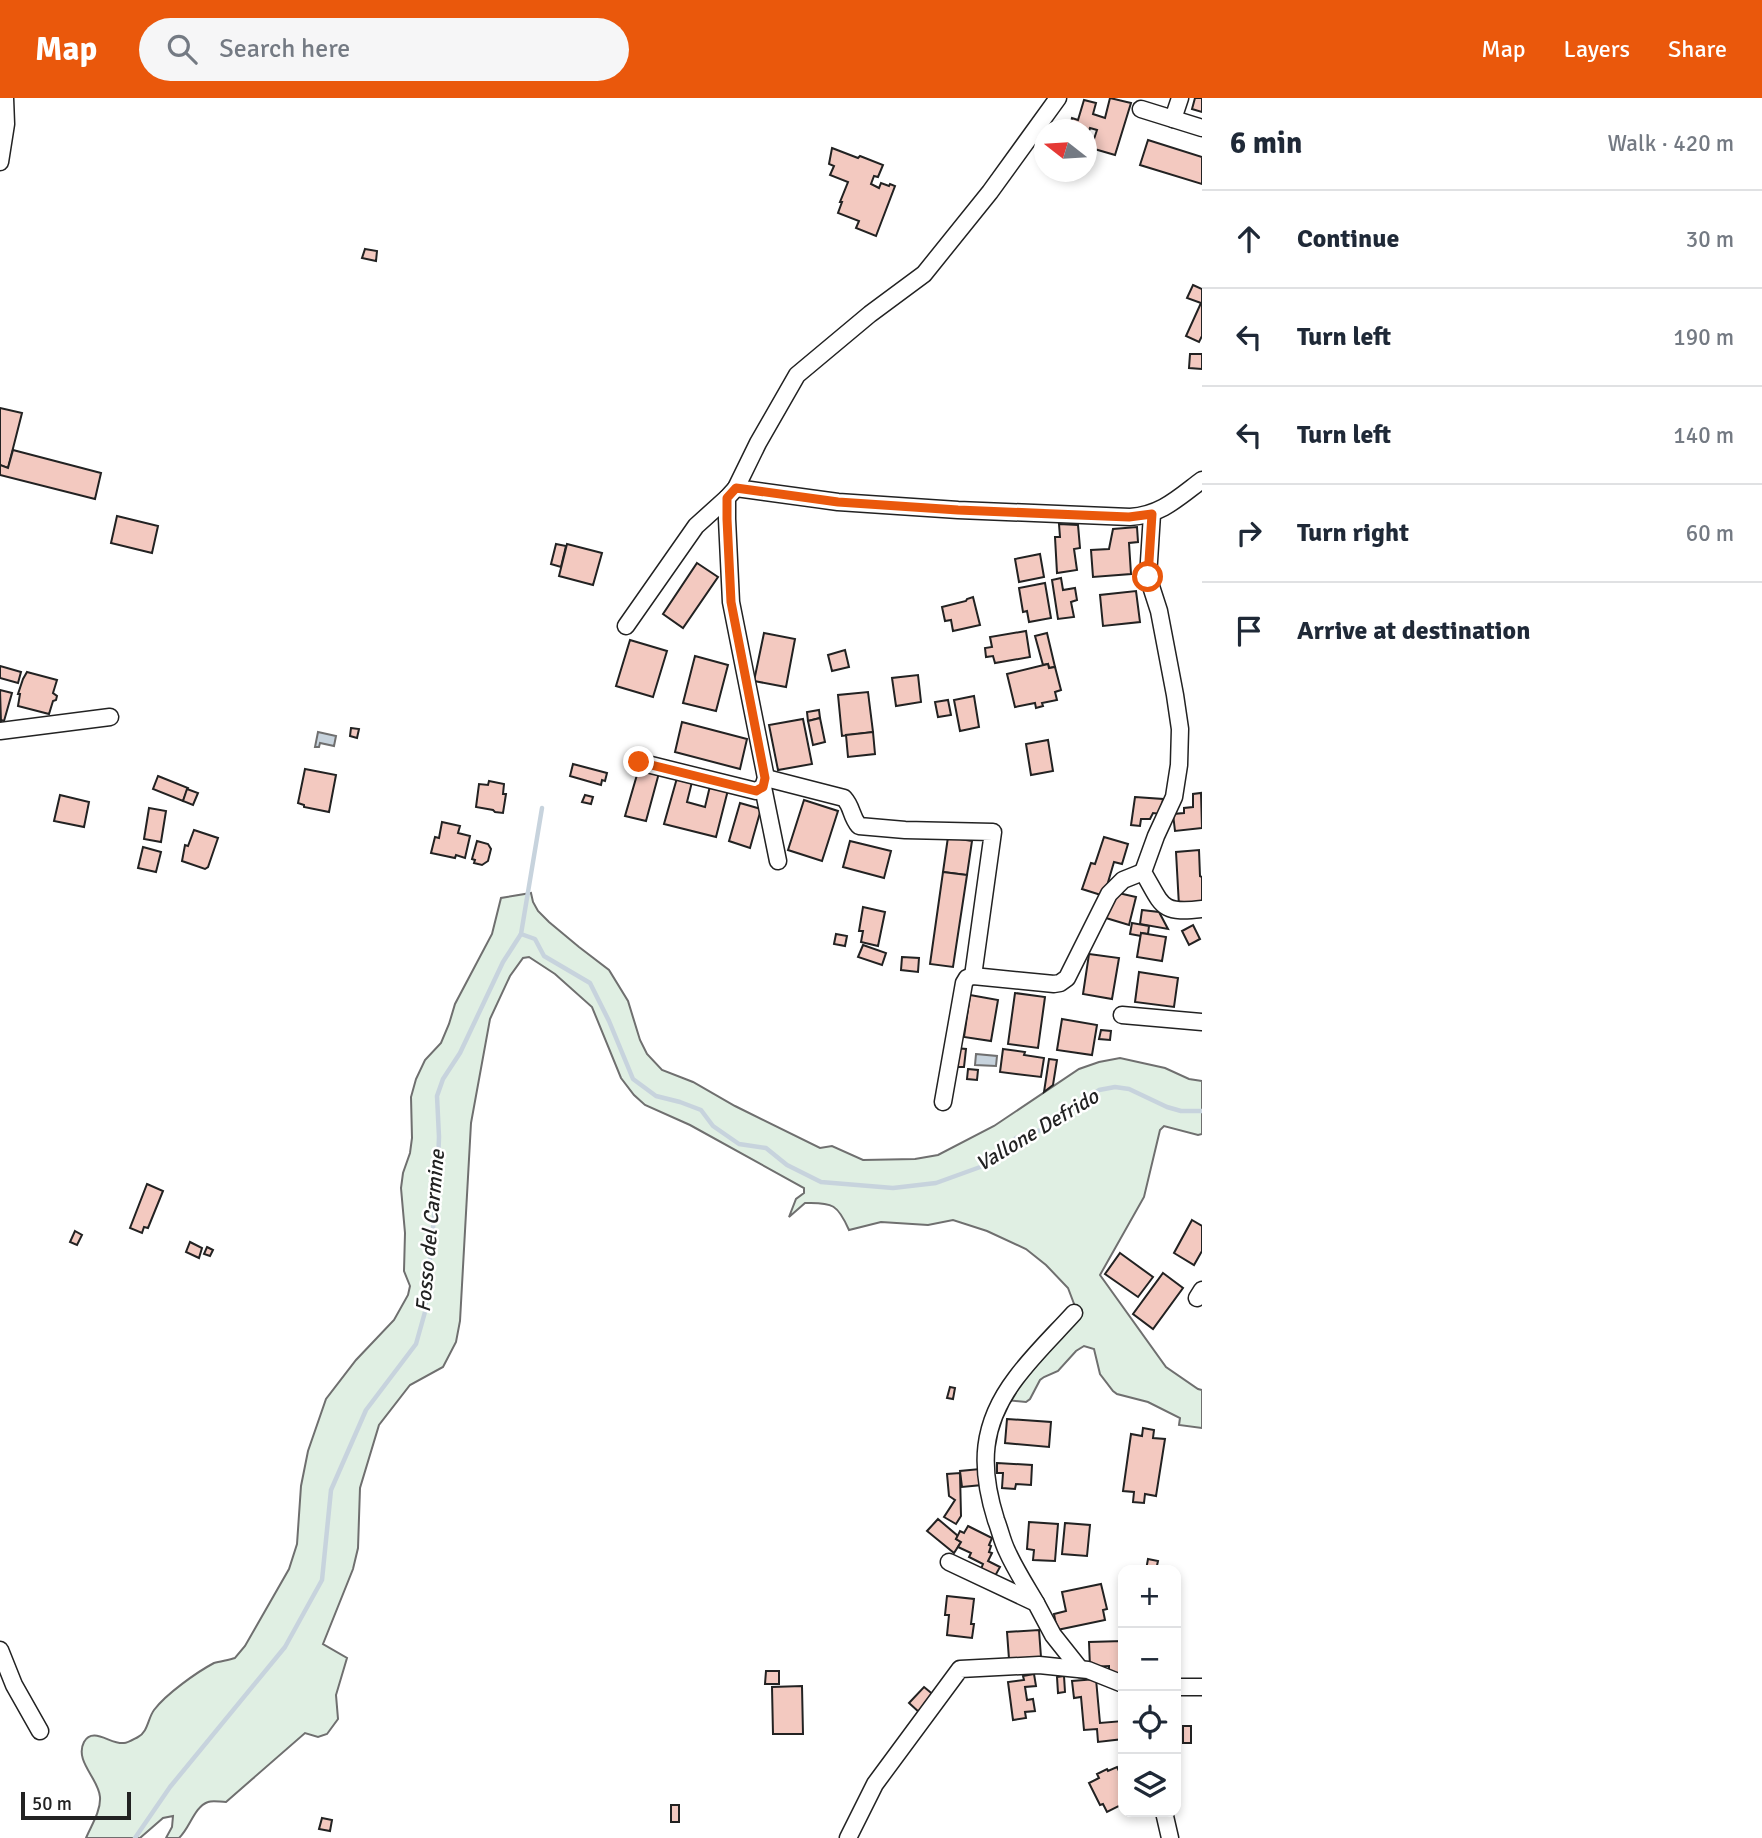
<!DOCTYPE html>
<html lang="en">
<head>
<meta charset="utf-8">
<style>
	:root { --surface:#fff; --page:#f6f6f7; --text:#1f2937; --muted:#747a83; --line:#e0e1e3; --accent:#ea580c }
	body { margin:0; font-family:Signika,sans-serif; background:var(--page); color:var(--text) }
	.controls { position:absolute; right:21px; bottom:21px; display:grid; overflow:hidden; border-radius:14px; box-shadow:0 4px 10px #0003 }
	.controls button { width:63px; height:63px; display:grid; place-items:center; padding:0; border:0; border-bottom:2px solid var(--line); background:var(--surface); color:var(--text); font:35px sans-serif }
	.compass { position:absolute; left:1034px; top:21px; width:63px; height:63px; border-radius:50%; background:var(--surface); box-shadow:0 4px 10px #0003; rotate:287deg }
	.scale { position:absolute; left:21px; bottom:18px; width:110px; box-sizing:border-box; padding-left:7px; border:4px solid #222; border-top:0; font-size:19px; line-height:24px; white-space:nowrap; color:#222; -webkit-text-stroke:5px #fff; paint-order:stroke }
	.stop { position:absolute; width:21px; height:21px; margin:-16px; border:5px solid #ea580c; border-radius:50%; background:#fff }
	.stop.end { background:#ea580c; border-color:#fff; box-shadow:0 2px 7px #0008 }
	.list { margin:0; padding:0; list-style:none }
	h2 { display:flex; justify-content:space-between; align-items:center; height:91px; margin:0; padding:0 28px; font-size:30px }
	h2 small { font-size:23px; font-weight:400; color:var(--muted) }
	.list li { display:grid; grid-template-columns:46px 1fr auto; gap:21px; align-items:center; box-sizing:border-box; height:98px; padding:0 28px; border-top:2px solid var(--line) }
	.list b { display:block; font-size:26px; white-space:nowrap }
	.list em { font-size:23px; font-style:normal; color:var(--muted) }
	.icon { flex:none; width:38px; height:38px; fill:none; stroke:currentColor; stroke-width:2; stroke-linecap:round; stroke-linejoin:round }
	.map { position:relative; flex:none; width:1202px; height:1740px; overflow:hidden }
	header { display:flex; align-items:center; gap:42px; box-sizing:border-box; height:98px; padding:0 35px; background:var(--accent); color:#fff }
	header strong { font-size:33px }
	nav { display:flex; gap:38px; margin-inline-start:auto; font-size:24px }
	.search { width:490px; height:63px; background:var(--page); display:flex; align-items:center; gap:18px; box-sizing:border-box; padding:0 24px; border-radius:38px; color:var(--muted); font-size:26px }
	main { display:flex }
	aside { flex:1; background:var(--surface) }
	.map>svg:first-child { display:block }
	.green { fill:#e0efe3; stroke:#6f6f6f; stroke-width:2 }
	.water { fill:#c7d3dd; stroke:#6f6f6f; stroke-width:2 }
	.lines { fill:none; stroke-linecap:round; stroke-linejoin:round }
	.stream { stroke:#c7d3dd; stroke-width:4.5 }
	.building { fill:#f3c9c0; stroke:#222; stroke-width:2 }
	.minor-casing { stroke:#222; stroke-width:19 }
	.minor { stroke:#fff; stroke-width:16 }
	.route { stroke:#ea580c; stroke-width:9 }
	.labels { text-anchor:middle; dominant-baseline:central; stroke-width:5; stroke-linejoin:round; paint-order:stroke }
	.water-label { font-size:21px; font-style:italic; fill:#222; stroke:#fff }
</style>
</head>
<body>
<header>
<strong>Map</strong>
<div class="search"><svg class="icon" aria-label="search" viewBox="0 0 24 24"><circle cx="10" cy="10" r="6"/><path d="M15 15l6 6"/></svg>Search here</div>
<nav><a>Map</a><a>Layers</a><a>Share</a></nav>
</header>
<main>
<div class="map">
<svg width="1202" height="1740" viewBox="0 0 1202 1740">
	<rect width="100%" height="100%" fill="#fff"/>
	<path class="green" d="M531,795l2,9 5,9 11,11 30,25 30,23 19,31 12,39 7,14 15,16 31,12 42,24 85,42 12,-2 31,14 52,-1 23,-4 56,-29 85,-57 20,-7 21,-4 45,10 24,11 13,2v53l-4,1 -34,-9 -4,4 -16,67 -44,78 66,92 32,22 4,1v38l-23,-3 1,-7 -32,-16 -31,-8 -4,-3 -13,-17 -6,-25 -10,-3 -8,5 -18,20 -14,6 -4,3 -10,19 -4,3 -20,-2 70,-91 -8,-21 -22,-23 -20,-16 -39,-18 -34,-11 -25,5 -47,-3 -32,8c-11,-25 -16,-28 -44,-27l-16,14 7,-18 8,-6v-5l-114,-63 -45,-20 -11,-10 -13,-17 -29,-71 -37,-33 -26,-17 -6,1 -13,18 -20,43 -19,104 -11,198 -4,21 -13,25 -33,18 -31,40 -19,63 -2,60 -5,21 -30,75 24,14 -11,37 2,24 -11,15 -9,3 -13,-4 -79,69c-6,0 -13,-2 -18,0 -14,5 -18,26 -29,36h-13l6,-11 1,-11 -10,2 -23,20h-54c5,-12 15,-27 14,-41 -1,-18 -26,-36 -16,-55 9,-16 27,3 40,1 4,0 10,-4 14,-6 10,-5 10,-19 16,-27 12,-16 43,-38 60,-47 7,-2 15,-3 21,-5l10,-12 44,-77 8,-25 4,-58 7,-35 18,-52 30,-39 38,-40 14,-25 2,-9 -6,-15 1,-38 -4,-45 2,-15 7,-20 2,-15 -1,-41 5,-18 9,-19 16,-17 8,-19 6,-20 37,-70 9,-36z"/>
	<g class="water">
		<polygon points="318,634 336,638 334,648 320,645 319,649 315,649"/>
		<polygon points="976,956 997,958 996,968 975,967"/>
	</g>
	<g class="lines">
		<g class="stream">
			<polyline points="521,836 535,841 544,858 590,885 609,923 633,981 656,998 680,1004 701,1012 713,1028 739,1046 766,1050 787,1067 821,1084 893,1090 936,1085 983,1068 1016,1040 1044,1031 1099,992 1115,989 1129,991 1167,1009 1181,1013 1202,1013"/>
			<polyline points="135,1740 170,1689 285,1549 322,1482 331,1392 366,1312 416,1246 425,1214 437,1088 439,1039 437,998 443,981 460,955 503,864 521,836 542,710"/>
		</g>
	</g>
	<g class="building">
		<polygon points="1110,0 1131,5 1115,57 1091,50 1097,32 1090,30 1086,42 1086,32 1069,32 1072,20 1078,22 1084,2 1096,5 1093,16 1105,20"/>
		<polygon points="1195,0 1202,0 1202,14 1192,11"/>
		<polygon points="1148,42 1202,59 1202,86 1140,67"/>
		<polygon points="832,50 858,60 860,58 883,67 878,79 874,78 871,86 879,90 881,85 889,88 890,86 895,88 876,138 856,130 859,123 838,115 842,104 840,104 848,84 830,77 834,68 829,66"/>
		<polygon points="365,151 377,153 376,163 362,160"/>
		<polygon points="1193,187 1202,191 1202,238 1199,244 1186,238 1201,205 1187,200"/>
		<polygon points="1190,256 1202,256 1202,271 1189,270"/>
		<polygon points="0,310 22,315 8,370 0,367"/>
		<polygon points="13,352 101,375 95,401 0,377 0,367 8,370"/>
		<polygon points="117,418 158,428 152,455 111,445"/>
		<polygon points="1059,426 1078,427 1080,450 1074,451 1077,472 1057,475 1055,439 1060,439"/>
		<polygon points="1137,429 1138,444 1129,445 1131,476 1093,479 1091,452 1109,451 1113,431"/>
		<polygon points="556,446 566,448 561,469 551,466"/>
		<polygon points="567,446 602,455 593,487 559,478"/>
		<polygon points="1040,456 1044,479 1019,484 1015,461"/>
		<polygon points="697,465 718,479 683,530 663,516"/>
		<polygon points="1061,480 1063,492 1075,490 1077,502 1071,504 1074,519 1058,521 1052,482"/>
		<polygon points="1045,485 1051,520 1029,524 1027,513 1023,514 1019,490"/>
		<polygon points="1136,493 1140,524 1103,528 1100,497"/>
		<polygon points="973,499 980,527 953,533 951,522 945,523 942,509 966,503 967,501"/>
		<polygon points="1026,533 1030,559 995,565 993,558 986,559 985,550 992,549 990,539"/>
		<polygon points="764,535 795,541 786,589 754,583"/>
		<polygon points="1047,535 1055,569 1049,570 1048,566 1043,567 1035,538"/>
		<polygon points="630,542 667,553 653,599 616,588"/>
		<polygon points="845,552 849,569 832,573 828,557"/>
		<polygon points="695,558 728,567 716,613 683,605"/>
		<polygon points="1048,566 1049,570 1055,569 1061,592 1055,594 1057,602 1042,605 1043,608 1036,610 1035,605 1015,609 1007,576"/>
		<polygon points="0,568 21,574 18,585 0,580"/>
		<polygon points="27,574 57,582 53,595 57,598 56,602 53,603 49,616 18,608 20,596 18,596 23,581"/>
		<polygon points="918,577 921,604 896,608 892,580"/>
		<polygon points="0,592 12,595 4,623 1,622 1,625"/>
		<polygon points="868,594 873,634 842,638 838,597"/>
		<polygon points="974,598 979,629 960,633 954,602"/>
		<polygon points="948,602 951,617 938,619 935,604"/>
		<polygon points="819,612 820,620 808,623 807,614"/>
		<polygon points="820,620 825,644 813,647 808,623"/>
		<polygon points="803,621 812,666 778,672 769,627"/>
		<polygon points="682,624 747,641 740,671 675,654"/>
		<polygon points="351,630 359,631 357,640 350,638"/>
		<polygon points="873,634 875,656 848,659 846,637"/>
		<polygon points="1048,642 1053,673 1031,677 1026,646"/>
		<polygon points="573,666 607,675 605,683 602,682 601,687 570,678"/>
		<polygon points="639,670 659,675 646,723 625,718"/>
		<polygon points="305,671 336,677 329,714 304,709 304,707 298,705"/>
		<polygon points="158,678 188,690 183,703 153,691"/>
		<polygon points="677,680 692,684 687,704 705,709 710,688 728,692 716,739 664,726"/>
		<polygon points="489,683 504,686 503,696 506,696 503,715 495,714 493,712 476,709 479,686 488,687"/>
		<polygon points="187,691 198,695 193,707 183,703"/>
		<polygon points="1201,695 1202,730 1175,733 1173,716 1184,715 1184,710 1193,709 1193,696"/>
		<polygon points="60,697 89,704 84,729 54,723"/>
		<polygon points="585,697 593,699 591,706 582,704"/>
		<polygon points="1135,699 1163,701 1161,716 1153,715 1150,721 1141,721 1140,728 1131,727"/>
		<polygon points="804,702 838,713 822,763 788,752"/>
		<polygon points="740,705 761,711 750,750 729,743"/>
		<polygon points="149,710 166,713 161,744 144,741"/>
		<polygon points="442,724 460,728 458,735 470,738 465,760 456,757 455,760 431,755 435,739 439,740"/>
		<polygon points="194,732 218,740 208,769 205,771 182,763 185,747 188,748"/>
		<polygon points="948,739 972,743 967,777 943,774"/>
		<polygon points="1104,739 1128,746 1122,766 1114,764 1104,798 1082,791 1091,765 1095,766"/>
		<polygon points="477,743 488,746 491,751 488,763 482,767 474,765 475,762 472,761"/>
		<polygon points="850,743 891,753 884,780 843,769"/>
		<polygon points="143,749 161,754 156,774 138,770"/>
		<polygon points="1199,752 1200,778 1202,779 1202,807 1179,808 1176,754"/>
		<polygon points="943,774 967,777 953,869 930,866"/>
		<polygon points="1114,794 1136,799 1129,827 1106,820"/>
		<polygon points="863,809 885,814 878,848 861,844 863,833 859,833"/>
		<polygon points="1142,812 1159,814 1168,831 1140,826"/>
		<polygon points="1132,825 1149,828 1148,836 1141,835 1141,838 1130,836"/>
		<polygon points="1193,827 1200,841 1189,847 1182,833"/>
		<polygon points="1141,835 1166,839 1162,863 1137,859"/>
		<polygon points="836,836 847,838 845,848 834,846"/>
		<polygon points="863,847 886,855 882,867 858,859"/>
		<polygon points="1089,856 1119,860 1112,901 1083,896"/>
		<polygon points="902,859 919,860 918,874 901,872"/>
		<polygon points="1139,874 1178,880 1174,909 1135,904"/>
		<polygon points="1015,895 1045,899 1038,950 1008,946"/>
		<polygon points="970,897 998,902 991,943 964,939"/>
		<polygon points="1062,921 1097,927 1092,957 1057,952"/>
		<polygon points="1101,932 1111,933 1110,942 1099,941"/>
		<polygon points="955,950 966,951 964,969 952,969"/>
		<polygon points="1003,951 1025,954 1024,957 1044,960 1041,979 1000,974"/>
		<polygon points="1049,961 1057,962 1053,987 1044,994"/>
		<polygon points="968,971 978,972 977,982 967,981"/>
		<polygon points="147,1086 163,1093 148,1130 144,1129 142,1135 130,1130"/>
		<polygon points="1192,1122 1202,1128 1202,1153 1194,1167 1174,1155"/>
		<polygon points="75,1133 82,1137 77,1147 70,1144"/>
		<polygon points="190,1144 202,1150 199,1160 186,1154"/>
		<polygon points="207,1149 213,1152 210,1158 204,1156"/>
		<polygon points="1120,1155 1153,1179 1138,1199 1105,1176"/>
		<polygon points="1163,1175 1183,1190 1153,1231 1133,1216"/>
		<polygon points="950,1289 955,1290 953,1301 947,1300"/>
		<polygon points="1007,1321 1051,1324 1049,1349 1005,1345"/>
		<polygon points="1143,1330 1154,1332 1153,1340 1165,1341 1156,1398 1145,1396 1144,1405 1133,1404 1134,1394 1123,1393 1131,1336 1142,1338"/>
		<polygon points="997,1365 1032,1367 1031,1387 1016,1386 1015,1391 1002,1390 1003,1375 997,1375"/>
		<polygon points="980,1371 982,1387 962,1389 960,1373"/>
		<polygon points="960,1375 961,1418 956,1426 944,1419 955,1402 949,1398 947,1376"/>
		<polygon points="938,1421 958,1438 956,1441 961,1444 954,1455 927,1433"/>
		<polygon points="1029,1424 1058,1426 1055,1463 1033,1462 1034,1452 1027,1451"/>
		<polygon points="1065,1425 1090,1427 1087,1458 1062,1456"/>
		<polygon points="968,1428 992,1440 989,1447 991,1448 989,1454 992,1455 988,1463 1000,1469 995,1478 981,1471 983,1466 969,1459 971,1455 958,1449 961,1444 956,1441 960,1433 964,1435"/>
		<polygon points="1148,1461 1158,1463 1156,1472 1146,1472"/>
		<polygon points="1101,1486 1107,1511 1103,1512 1105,1522 1057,1532 1054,1516 1066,1513 1062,1494"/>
		<polygon points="947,1498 974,1501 971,1526 974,1526 972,1540 947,1537 949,1517 945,1517"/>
		<polygon points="1039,1532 1041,1559 1009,1561 1007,1534"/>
		<polygon points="1123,1543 1123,1575 1109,1575 1109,1568 1090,1569 1089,1544"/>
		<polygon points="766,1573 779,1573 779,1586 765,1586"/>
		<polygon points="1034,1576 1036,1588 1025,1589 1027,1602 1033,1601 1035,1613 1025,1614 1026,1620 1013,1622 1008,1584 1024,1582 1023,1578"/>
		<polygon points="1064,1578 1065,1594 1058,1595 1057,1579"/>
		<polygon points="1096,1581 1100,1625 1123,1623 1123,1641 1098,1644 1097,1631 1084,1632 1081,1599 1074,1600 1072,1583"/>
		<polygon points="802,1588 803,1636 773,1636 772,1589"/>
		<polygon points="924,1589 935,1598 920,1615 909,1605"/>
		<rect x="1183" y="1628" width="8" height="17"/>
		<polygon points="1117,1669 1123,1681 1123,1706 1107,1714 1103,1706 1100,1707 1089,1685 1099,1680 1097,1676 1107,1671 1108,1673"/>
		<rect x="671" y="1707" width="8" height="17"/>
		<polygon points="322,1720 332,1722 330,1733 319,1731"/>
	</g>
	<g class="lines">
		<defs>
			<g id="minor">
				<path d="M1058,0l-68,94 -66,82 -54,40 -73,61 -39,68 -22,45 102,14 120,8 172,7c31,-2 48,-19 72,-37"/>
				<polyline points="1141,11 1202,30"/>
				<polyline points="1173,21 1180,0"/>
				<polyline points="0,64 6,26 5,0"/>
				<path d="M1152,416l-4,63 11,34 16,84 5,34 -1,36 -5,32 -18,39 -13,36c20,34 17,42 59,37"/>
				<polyline points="626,528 696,428 727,400"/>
				<polyline points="0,633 110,619"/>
				<polyline points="639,664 756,693 763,689 766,680 731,504 727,421 727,400 736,390"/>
				<path d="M766,680l78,20c9,10 6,17 15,28l46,4 88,2 -20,144"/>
				<polyline points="763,689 778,763"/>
				<polyline points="1122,917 1202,924"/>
				<polyline points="943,1004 964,885 967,880 973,878 1054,886 1060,885 1067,880 1109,796 1123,782 1143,774"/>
				<polyline points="1197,1200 1202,1192"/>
				<polyline points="949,1464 1036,1505 1053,1537 1080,1571"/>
				<path d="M1036,1505c-10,-17 -21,-34 -29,-52 -5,-10 -7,-21 -11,-31 -17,-54 -15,-96 20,-142 17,-23 39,-44 58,-65"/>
				<polyline points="0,1552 14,1587 40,1633"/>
				<polyline points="1176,1589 1202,1589"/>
				<polyline points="1164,1714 1170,1740"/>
				<polyline points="848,1740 875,1686 960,1571 1039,1567 1088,1572 1123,1586"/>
			</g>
		</defs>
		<use href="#minor" class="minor-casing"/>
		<use href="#minor" class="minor"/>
	</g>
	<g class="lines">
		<polyline class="route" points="639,664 756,693 763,689 765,680 731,504 727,421 727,400 736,390 838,404 958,412 1129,419 1152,416 1148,479"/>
	</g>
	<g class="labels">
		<g class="water-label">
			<text transform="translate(1037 1032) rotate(-31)">Vallone Defrido</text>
			<text transform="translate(430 1133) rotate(-85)">Fosso del Carmine</text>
		</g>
	</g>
</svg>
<div class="controls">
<button>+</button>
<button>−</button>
<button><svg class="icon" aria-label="locate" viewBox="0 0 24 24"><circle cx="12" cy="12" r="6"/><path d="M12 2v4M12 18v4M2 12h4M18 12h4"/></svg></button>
<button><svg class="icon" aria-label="layers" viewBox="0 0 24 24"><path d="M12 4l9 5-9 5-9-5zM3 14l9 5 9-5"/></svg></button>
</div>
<svg class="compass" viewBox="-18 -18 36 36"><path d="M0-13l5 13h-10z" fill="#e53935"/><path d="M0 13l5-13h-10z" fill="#747a83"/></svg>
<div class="scale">50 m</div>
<div class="stop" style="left:1148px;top:479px"></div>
<div class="stop end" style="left:639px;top:664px"></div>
</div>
<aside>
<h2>6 min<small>Walk · 420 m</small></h2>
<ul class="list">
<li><svg class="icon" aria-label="ahead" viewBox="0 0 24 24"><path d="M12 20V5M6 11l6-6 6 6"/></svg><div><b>Continue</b></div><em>30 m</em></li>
<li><svg class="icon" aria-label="left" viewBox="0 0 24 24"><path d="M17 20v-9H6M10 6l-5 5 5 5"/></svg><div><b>Turn left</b></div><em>190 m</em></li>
<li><svg class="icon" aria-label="left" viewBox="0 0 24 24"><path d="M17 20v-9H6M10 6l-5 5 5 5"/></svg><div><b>Turn left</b></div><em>140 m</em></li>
<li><svg class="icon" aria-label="right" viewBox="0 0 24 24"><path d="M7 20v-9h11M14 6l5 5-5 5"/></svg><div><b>Turn right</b></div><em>60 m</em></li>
<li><svg class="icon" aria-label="arrive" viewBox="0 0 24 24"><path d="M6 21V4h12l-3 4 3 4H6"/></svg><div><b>Arrive at destination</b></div></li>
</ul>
</aside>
</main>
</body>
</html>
